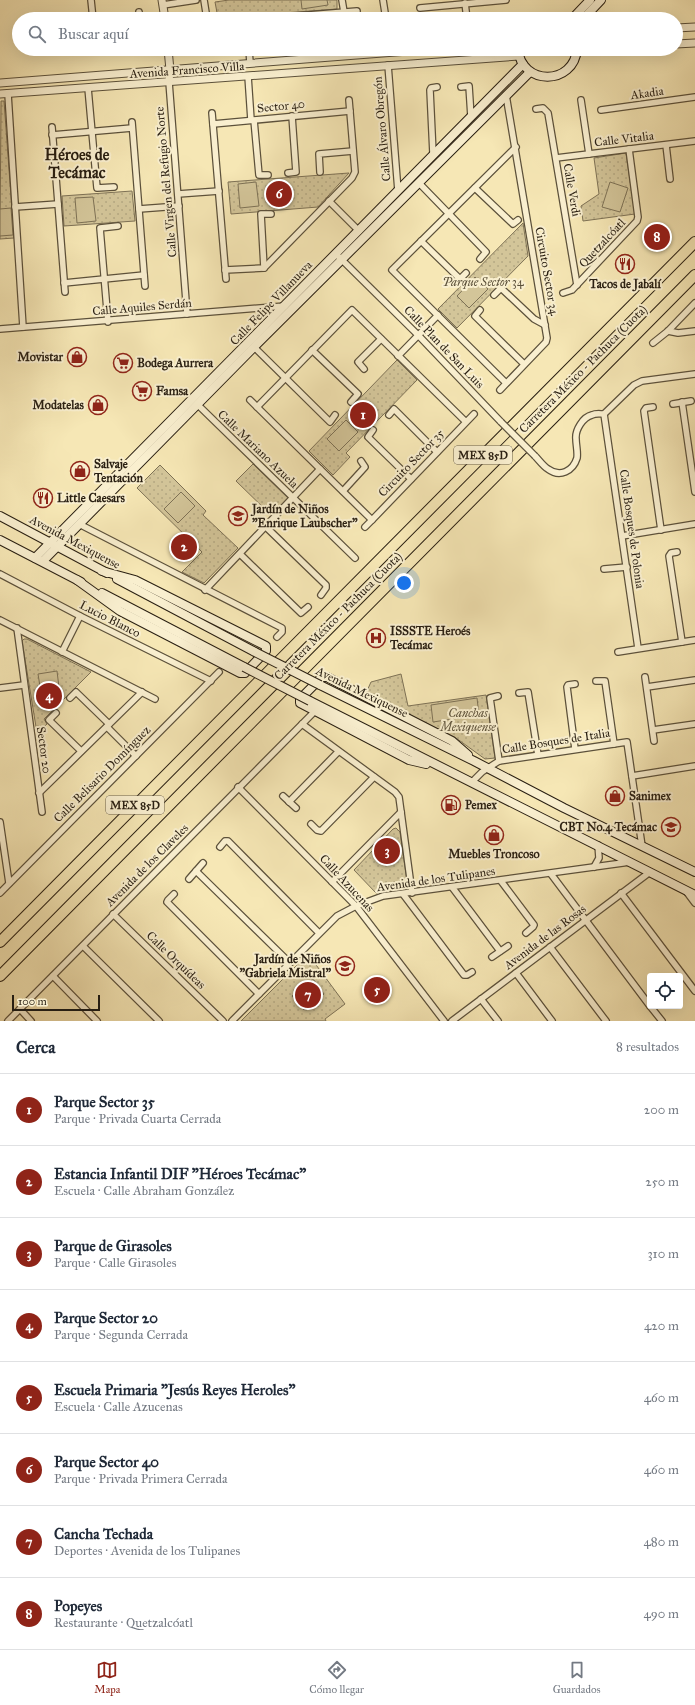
<!DOCTYPE html>
<html lang="es">
<head>
<meta charset="utf-8">
<style>
	:root { --surface:#fff; --page:#f2f2f3; --text:#1f2937; --muted:#747a83; --line:#e0e1e3; --accent:#8f2418 }
	body { margin:0; font-family:"IM FELL Great Primer",serif; background:var(--page); color:var(--text) }
	.controls { position:absolute; right:12px; bottom:12px; display:grid; overflow:hidden; border-radius:4px; box-shadow:0 4px 16px #0002 }
	.controls button { width:36px; height:36px; display:grid; place-items:center; padding:0; border:0; border-bottom:1px solid var(--line); background:var(--surface); color:var(--text); font:20px sans-serif }
	.scale { position:absolute; left:12px; bottom:10px; width:88px; box-sizing:border-box; padding-left:4px; border:2px solid #291f12; border-top:0; font-size:11px; line-height:14px; white-space:nowrap; color:#291f12; -webkit-text-stroke:3px #f9efcf; paint-order:stroke }
	.you { position:absolute; left:404px; top:583px; width:14px; height:14px; margin:-10px; border:3px solid #fff; border-radius:50%; background:#1a73e8; box-shadow:0 0 0 6px #1a73e833 }
	.badge { display:grid; place-items:center; width:26px; height:26px; border-radius:50%; background:var(--accent); color:#fff; font-size:13px; font-weight:700 }
	.pin { position:absolute; translate:-50% -50%; border:2px solid #fff; box-shadow:0 1px 4px #0006 }
	.list { margin:0; padding:0; list-style:none }
	h2 { display:flex; justify-content:space-between; align-items:center; height:52px; margin:0; padding:0 16px; font-size:17px }
	h2 small { font-size:13px; font-weight:400; color:var(--muted) }
	.list li { display:grid; grid-template-columns:26px 1fr auto; gap:12px; align-items:center; box-sizing:border-box; height:72px; padding:0 16px; border-top:1px solid var(--line) }
	.list b { display:block; font-size:15px; white-space:nowrap }
	.list p { margin:0; font-size:13px; white-space:nowrap; color:var(--muted) }
	.list em { font-size:13px; font-style:normal; color:var(--muted) }
	.icon { flex:none; width:22px; height:22px; fill:none; stroke:currentColor; stroke-width:2; stroke-linecap:round; stroke-linejoin:round }
	.map { position:relative; flex:none; width:695px; height:1021px; overflow:hidden }
	.search { position:absolute; background:var(--surface); box-shadow:0 4px 16px #0002; left:12px; right:12px; top:12px; height:44px; display:flex; align-items:center; gap:10px; box-sizing:border-box; padding:0 14px; border-radius:22px; color:var(--muted); font-size:15px }
	.sheet { height:628px; background:var(--surface) }
	nav { display:flex; justify-content:space-around; align-items:center; box-sizing:border-box; height:56px; border-top:1px solid var(--line); background:var(--surface); font-size:11px; color:var(--muted) }
	nav a { display:grid; justify-items:center; gap:2px }
	nav .on { color:var(--accent) }
	.map>svg:first-child { display:block }
	.green { fill:url(#green-dots); stroke:#7e7256 }
	.pitch { fill:#d3c599; stroke:#7e7256 }
	.lines { fill:none; stroke-linecap:round; stroke-linejoin:round }
	.minor-casing { stroke:#5c513b; stroke-width:8 }
	.tertiary-casing { stroke:#5c513b; stroke-width:9 }
	.secondary-casing { stroke:#291f12; stroke-width:10 }
	.motorway-casing { stroke:#291f12; stroke-width:12 }
	.minor { stroke:#f9efcf; stroke-width:5.5 }
	.tertiary { stroke:#f9efcf; stroke-width:7 }
	.secondary { stroke:#f9efcf; stroke-width:8 }
	.motorway { stroke:#f6e7b5; stroke-width:10 }
	.minor-bridge-casing { stroke:#5c513b; stroke-width:8; stroke-linecap:butt }
	.secondary-bridge-casing { stroke:#291f12; stroke-width:10; stroke-linecap:butt }
	.minor-bridge { stroke:#f9efcf; stroke-width:5.5 }
	.secondary-bridge { stroke:#f9efcf; stroke-width:8 }
	.labels { text-anchor:middle; dominant-baseline:central; stroke-width:4; stroke-linejoin:round; paint-order:stroke }
	.shield { fill:#f9efcf; stroke:#675d4b; stroke-width:1 }
	.shield-label { font-size:11px; font-weight:bold; fill:#291f12 }
	.street-label { font-size:12px; fill:#291f12; stroke:#f9efcf }
	.park-label { font-size:12px; font-style:italic; fill:#5c513a; stroke:#f9efcf }
	.poi-label { font-size:12px; font-weight:bold; fill:#291f12; stroke:#f9efcf; text-anchor:start }
	.district-label { font-size:16px; font-weight:bold; fill:#291f12; stroke:#f9efcf }
</style>
</head>
<body>
<div class="map">
<svg width="695" height="1021" viewBox="0 0 695 1021">
	<defs>
		<pattern id="green-dots" width="8" height="8" patternUnits="userSpaceOnUse"><rect width="8" height="8" fill="#d3c599"/><path d="M2 2h.1M6 6h.1" fill="none" stroke="#b5a983" stroke-width="1.8" stroke-linecap="round"/></pattern>
	</defs>
	<rect width="100%" height="100%" fill="#f6e7b5"/>
	<filter id="stains"><feTurbulence type="fractalNoise" baseFrequency=".005" numOctaves="4"/><feColorMatrix values="0 0 0 0 .2 0 0 0 0 .09 0 0 0 0 .02 0 0 0 .5 -.17"/></filter>
	<radialGradient id="worn" r=".72"><stop offset=".6" stop-color="#630" stop-opacity="0"/><stop offset="1" stop-color="#630" stop-opacity=".3"/></radialGradient>
	<g class="green">
		<polygon points="229,0 337,0 337,9 218,18 215,2"/>
		<polygon points="1,101 4,101 14,238 0,239"/>
		<polygon points="626,153 635,214 583,221 581,206 599,194 594,158"/>
		<polygon points="349,173 318,207 231,214 228,182"/>
		<polygon points="132,191 135,221 64,226 62,196"/>
		<polygon points="523,223 528,256 457,328 438,309"/>
		<polygon points="397,360 417,380 346,453 350,457 333,475 309,451"/>
		<polygon points="253,464 289,499 273,517 236,481"/>
		<polygon points="160,465 206,511 203,515 238,548 204,583 182,572 202,552 137,488"/>
		<polygon points="24,639 27,639 91,672 44,719 47,724 37,733 22,641"/>
		<polygon points="401,674 408,706 486,695 495,758 485,759 456,738 366,693 371,682"/>
		<polygon points="396,828 400,832 408,888 376,893 354,870 393,829"/>
		<polygon points="308,954 345,1004 325,1019 326,1021 241,1021"/>
	</g>
	<g class="pitch">
		<polygon points="301,0 327,0 328,5 302,9"/>
		<polygon points="256,182 259,206 240,208 238,184"/>
		<polygon points="610,182 628,188 620,212 602,207"/>
		<polygon points="93,197 96,221 77,223 75,198"/>
		<polygon points="11,208 13,235 0,236 0,209"/>
		<polygon points="475,277 488,289 469,308 457,296"/>
		<polygon points="346,420 358,432 339,451 327,439"/>
		<polygon points="181,492 195,506 178,523 164,509"/>
		<polygon points="57,671 60,696 42,699 38,674"/>
		<polygon points="477,698 479,715 433,722 431,705"/>
		<polygon points="313,979 324,994 304,1010 292,996"/>
	</g>
	<g class="lines">
		<defs>
			<g id="minor">
				<polyline points="91,0 93,19"/>
				<polyline points="204,0 207,19"/>
				<polyline points="342,0 344,12"/>
				<polyline points="383,0 386,19"/>
				<polyline points="465,3 467,19"/>
				<polyline points="163,5 196,0"/>
				<polyline points="420,8 506,0"/>
				<polyline points="139,12 140,19"/>
				<polyline points="260,19 357,11"/>
				<polyline points="249,49 250,63"/>
				<polyline points="388,65 398,191"/>
				<polyline points="248,76 251,120"/>
				<polyline points="169,82 187,314"/>
				<polyline points="461,87 469,86 471,117"/>
				<polyline points="88,88 97,188 114,187"/>
				<polyline points="8,94 23,327"/>
				<polyline points="581,100 589,154"/>
				<polyline points="536,109 543,108 548,113 577,285"/>
				<polyline points="601,110 695,97"/>
				<polyline points="212,113 226,279"/>
				<polyline points="254,120 259,175 268,175"/>
				<polyline points="132,122 145,286"/>
				<polyline points="213,124 350,111"/>
				<polyline points="52,127 65,292"/>
				<polyline points="52,135 132,128"/>
				<polyline points="666,145 670,179"/>
				<polyline points="433,154 430,90 431,88 437,87"/>
				<polyline points="556,158 695,141"/>
				<polyline points="320,172 319,154 353,151"/>
				<polyline points="288,173 296,172 292,116"/>
				<polyline points="419,183 486,252 480,259"/>
				<polyline points="475,188 513,224 518,220"/>
				<polyline points="178,194 219,191"/>
				<polyline points="329,201 359,231"/>
				<polyline points="15,207 58,204"/>
				<polyline points="139,209 179,206"/>
				<polyline points="421,241 460,279 466,273"/>
				<polyline points="336,254 418,335 501,422"/>
				<polyline points="264,268 261,214 271,214"/>
				<polyline points="225,270 264,268 352,178 355,172 349,100"/>
				<polyline points="64,283 144,275"/>
				<polyline points="563,293 572,290 637,221 638,217 629,149"/>
				<polyline points="494,295 501,288 534,319 545,325"/>
				<polyline points="480,310 475,316 524,364"/>
				<polyline points="108,322 100,228 118,226"/>
				<polyline points="0,329 285,306"/>
				<polyline points="668,331 678,333 695,331"/>
				<polyline points="653,343 668,331 695,303"/>
				<polyline points="254,347 330,422 335,415"/>
				<polyline points="312,350 358,394 351,402"/>
				<polyline points="398,356 438,315"/>
				<polyline points="364,369 358,362 381,339"/>
				<polyline points="506,383 392,270 516,147"/>
				<polyline points="500,390 546,342 547,338 506,95"/>
				<polyline points="250,400 257,407"/>
				<polyline points="682,402 695,492"/>
				<polyline points="673,404 691,401"/>
				<polyline points="198,405 355,558"/>
				<polyline points="653,407 646,408 644,411 661,530"/>
				<polyline points="604,414 638,648"/>
				<polyline points="389,415 394,409 437,452"/>
				<polyline points="466,422 352,310 257,407 372,520 474,414"/>
				<polyline points="373,430 368,437 411,479"/>
				<path d="M535,456c4,4 8,10 13,13 12,9 25,2 29,-11 1,-6 -1,-13 -1,-19 -1,-9 7,-22 16,-24 4,-2 8,-1 12,-1l30,-29 8,-4 53,-7"/>
				<polyline points="343,491 365,467 361,461"/>
				<polyline points="79,524 282,628 282,632 277,637"/>
				<polyline points="266,527 326,585 326,588 321,595"/>
				<polyline points="365,527 372,520"/>
				<polyline points="622,536 695,524"/>
				<polyline points="677,552 671,553 669,556 682,642"/>
				<polyline points="240,554 301,613 308,607"/>
				<polyline points="604,569 627,567"/>
				<polyline points="0,574 80,616 211,681"/>
				<polyline points="205,590 320,469"/>
				<polyline points="0,620 155,699"/>
				<polyline points="17,628 42,812"/>
				<polyline points="62,652 80,616"/>
				<polyline points="618,652 695,640"/>
				<polyline points="645,677 654,741"/>
				<polyline points="596,681 605,681 614,744"/>
				<polyline points="575,684 568,685 567,687 575,749"/>
				<polyline points="647,687 695,680"/>
				<polyline points="0,688 24,685"/>
				<polyline points="519,693 528,692 538,755"/>
				<polyline points="498,696 490,698 499,761"/>
				<polyline points="70,698 76,692 109,724"/>
				<polyline points="56,713 49,720 81,751"/>
				<polyline points="302,724 395,792 399,797 412,893"/>
				<polyline points="107,727 136,756"/>
				<polyline points="653,730 695,724"/>
				<polyline points="632,776 695,766"/>
				<polyline points="472,782 482,772 499,761 627,742 642,846"/>
				<polyline points="238,787 356,906 444,1021"/>
				<polyline points="39,793 142,692"/>
				<polyline points="283,796 296,808"/>
				<polyline points="289,802 338,752"/>
				<polyline points="0,822 9,883"/>
				<polyline points="311,824 317,830 321,831 374,777"/>
				<polyline points="220,847 225,841 228,841 319,933"/>
				<polyline points="594,867 599,858 598,845"/>
				<polyline points="196,871 290,963"/>
				<polyline points="551,874 650,1006"/>
				<polyline points="189,879 203,863"/>
				<polyline points="501,881 534,925 533,927 526,933"/>
				<polyline points="332,882 401,812"/>
				<polyline points="452,887 500,951"/>
				<polyline points="686,891 695,903"/>
				<polyline points="0,893 219,672"/>
				<polyline points="621,893 695,991"/>
				<polyline points="174,894 168,900 167,902 259,994"/>
				<polyline points="403,894 464,975 467,975 472,972"/>
				<polyline points="113,914 223,1021"/>
				<polyline points="83,946 159,1021"/>
				<polyline points="550,947 606,1021"/>
				<polyline points="492,957 508,946"/>
				<polyline points="516,973 552,1021"/>
				<polyline points="53,976 97,1021"/>
				<polyline points="481,999 498,1021"/>
				<polyline points="650,1006 662,1021"/>
				<polyline points="20,1009 31,1021"/>
				<polyline points="8,1021 315,711"/>
				<polyline points="232,1021 337,916 356,906 383,896 630,862"/>
				<polyline points="452,1021 650,872"/>
			</g>
			<g id="tertiary">
				<polyline points="162,0 165,19"/>
				<polyline points="676,28 695,27"/>
				<polyline points="676,44 695,43"/>
				<polyline points="168,49 170,70 169,82"/>
				<polyline points="576,52 610,49"/>
				<polyline points="0,83 434,49"/>
				<polyline points="0,94 519,56"/>
			</g>
			<g id="secondary">
				<polyline points="541,19 552,19"/>
				<polyline points="572,19 590,0"/>
				<polyline points="583,19 601,0"/>
				<path d="M518,49c3,37 56,37 59,0"/>
				<polyline points="0,516 107,573"/>
				<polyline points="0,540 81,582"/>
				<polyline points="35,558 523,64"/>
				<polyline points="43,561 254,347 530,72"/>
				<polyline points="117,579 255,652"/>
				<polyline points="77,580 120,611 240,673 245,673 266,651 266,646 135,580 102,571"/>
				<polyline points="102,593 244,667"/>
				<polyline points="320,685 474,761 564,808 695,872"/>
				<polyline points="310,701 695,895"/>
				<polyline points="426,764 409,760 300,703 300,699 322,677 327,677 452,741 468,755"/>
			</g>
			<g id="motorway">
				<polyline points="0,942 695,242"/>
				<polyline points="0,976 695,275"/>
			</g>
		</defs>
		<use href="#minor" class="minor-casing"/>
		<use href="#tertiary" class="tertiary-casing"/>
		<use href="#secondary" class="secondary-casing"/>
		<use href="#motorway" class="motorway-casing"/>
		<use href="#minor" class="minor"/>
		<use href="#tertiary" class="tertiary"/>
		<use href="#secondary" class="secondary"/>
		<use href="#motorway" class="motorway"/>
		<defs>
			<polyline id="minor-bridge" points="501,422 535,456"/>
			<g id="secondary-bridge">
				<polyline points="255,652 320,685"/>
				<polyline points="244,667 310,701"/>
			</g>
		</defs>
		<use href="#minor-bridge" class="minor-bridge-casing"/>
		<use href="#secondary-bridge" class="secondary-bridge-casing"/>
		<use href="#minor-bridge" class="minor-bridge"/>
		<use href="#secondary-bridge" class="secondary-bridge"/>
	</g>
	<defs>
		<symbol id="restaurant-ring" viewBox="-11 -11 22 22"><circle r="9.5" fill="#f9efcf" stroke="#8f2418" stroke-width="1.5"/><path d="M-5-6h1v4h1v-4h1v4h1v-4h1v5L-1.5 .5V6h-2V.5L-5-1ZM5-6V6H3V1.5H1.5Q1.5-4 5-6Z" fill="#8f2418"/></symbol>
		<symbol id="shop-ring" viewBox="-11 -11 22 22"><circle r="9.5" fill="#f9efcf" stroke="#8f2418" stroke-width="1.5"/><path d="M-5-2.5h2.3a2.7 3.5 0 0 1 5.4 0H5L5.5 6h-11ZM-1.5-2.5h3a1.5 2.3 0 0 0-3 0Z" fill="#8f2418"/></symbol>
		<symbol id="supermarket-ring" viewBox="-11 -11 22 22"><circle r="9.5" fill="#f9efcf" stroke="#8f2418" stroke-width="1.5"/><path d="M-6-5.5h2.5l.6 2H6L4.5 2H-2.5L-4.4-4H-6ZM-1.5 3.2a1.3 1.3 0 1 0 .1 0ZM3 3.2a1.3 1.3 0 1 0 .1 0Z" fill="#8f2418"/></symbol>
		<symbol id="school-ring" viewBox="-11 -11 22 22"><circle r="9.5" fill="#f9efcf" stroke="#8f2418" stroke-width="1.5"/><path d="M0-5L7-2L0 1L-7-2ZM-4 1L0 2.5L4 1V4Q0 6-4 4Z" fill="#8f2418"/></symbol>
		<symbol id="hospital-ring" viewBox="-11 -11 22 22"><circle r="9.5" fill="#f9efcf" stroke="#8f2418" stroke-width="1.5"/><path d="M-5-5h3v3.5h4V-5h3V5h-3V1.5h-4V5h-3Z" fill="#8f2418"/></symbol>
		<symbol id="fuel-ring" viewBox="-11 -11 22 22"><circle r="9.5" fill="#f9efcf" stroke="#8f2418" stroke-width="1.5"/><path d="M-5.5-6h7V0h2V4h1.3V-2.5L3-4.5l.8-.8L6-3V5H2.5V1h-1V6h-7ZM-4.2-4.7v3.2H.2V-4.7Z" fill="#8f2418"/></symbol>
	</defs>
	<g fill-rule="evenodd">
		<use href="#restaurant-ring" x="614" y="253" width="22" height="22"/>
		<use href="#shop-ring" x="66" y="346" width="22" height="22"/>
		<use href="#supermarket-ring" x="112" y="352" width="22" height="22"/>
		<use href="#supermarket-ring" x="131" y="380" width="22" height="22"/>
		<use href="#shop-ring" x="87" y="394" width="22" height="22"/>
		<use href="#shop-ring" x="69" y="460" width="22" height="22"/>
		<use href="#restaurant-ring" x="32" y="487" width="22" height="22"/>
		<use href="#school-ring" x="227" y="505" width="22" height="22"/>
		<use href="#hospital-ring" x="365" y="627" width="22" height="22"/>
		<use href="#shop-ring" x="604" y="785" width="22" height="22"/>
		<use href="#fuel-ring" x="440" y="794" width="22" height="22"/>
		<use href="#school-ring" x="660" y="816" width="22" height="22"/>
		<use href="#shop-ring" x="483" y="824" width="22" height="22"/>
		<use href="#school-ring" x="334" y="955" width="22" height="22"/>
	</g>
	<g class="labels">
		<g class="shield">
			<rect x="454" y="446" width="58" height="18" rx="3"/>
			<rect x="106" y="796" width="58" height="18" rx="3"/>
		</g>
		<g class="shield-label">
			<text x="483" y="455">MEX 85D</text>
			<text x="135" y="805">MEX 85D</text>
		</g>
		<g class="street-label">
			<text transform="translate(187 70) rotate(-4)">Avenida Francisco Villa</text>
			<text transform="translate(647 93) rotate(-8)">Akadia</text>
			<text transform="translate(281 106) rotate(-6)">Sector 40</text>
			<text transform="translate(382 129) rotate(-95)">Calle Álvaro Obregón</text>
			<text transform="translate(624 139) rotate(-7)">Calle Vitalia</text>
			<text transform="translate(166 182) rotate(-95)">Calle Virgen del Refugio Norte</text>
			<text transform="translate(572 190) rotate(80)">Calle Verdi</text>
			<text transform="translate(602 243) rotate(-47)">Quetzalcóatl</text>
			<text transform="translate(547 271) rotate(80)">Circuito Sector 34</text>
			<text transform="translate(271 303) rotate(-46)">Calle Felipe Villanueva</text>
			<text transform="translate(142 307) rotate(-5)">Calle Aquiles Serdán</text>
			<text transform="translate(444 347) rotate(46)">Calle Plan de San Luis</text>
			<text transform="translate(583 369) rotate(-45)">Carretera México - Pachuca (Cuota)</text>
			<text transform="translate(258 449) rotate(44)">Calle Mariano Azuela</text>
			<text transform="translate(411 463) rotate(-46)">Circuito Sector 35</text>
			<text transform="translate(632 529) rotate(82)">Calle Bosques de Polonia</text>
			<text transform="translate(75 542) rotate(28)">Avenida Mexiquense</text>
			<text transform="translate(338 616) rotate(-45)">Carretera México - Pachuca (Cuota)</text>
			<text transform="translate(110 619) rotate(27)">Lucio Blanco</text>
			<text transform="translate(362 692) rotate(26)">Avenida Mexiquense</text>
			<text transform="translate(556 741) rotate(-9)">Calle Bosques de Italia</text>
			<text transform="translate(44 750) rotate(82)">Sector 20</text>
			<text transform="translate(102 774) rotate(-45)">Calle Belisario Domínguez</text>
			<text transform="translate(147 865) rotate(-45)">Avenida de los Claveles</text>
			<text transform="translate(436 879) rotate(-8)">Avenida de los Tulipanes</text>
			<text transform="translate(347 883) rotate(47)">Calle Azucenas</text>
			<text transform="translate(545 937) rotate(-37)">Avenida de las Rosas</text>
			<text transform="translate(176 960) rotate(44)">Calle Orquídeas</text>
		</g>
		<g class="park-label">
			<text x="483" y="282">Parque Sector 34</text>
			<text x="468" y="713">Canchas<tspan x="468" dy="14">Mexiquense</tspan></text>
		</g>
		<g class="poi-label">
			<text x="625" y="284" text-anchor="middle">Tacos de Jabalí</text>
			<text x="63" y="357" text-anchor="end">Movistar</text>
			<text x="137" y="363">Bodega Aurrera</text>
			<text x="156" y="391">Famsa</text>
			<text x="84" y="405" text-anchor="end">Modatelas</text>
			<text x="94" y="464">Salvaje<tspan x="94" dy="14">Tentación</tspan></text>
			<text x="57" y="498">Little Caesars</text>
			<text x="252" y="509">Jardín de Niños<tspan x="252" dy="14">"Enrique Laubscher"</tspan></text>
			<text x="390" y="631">ISSSTE Heroés<tspan x="390" dy="14">Tecámac</tspan></text>
			<text x="629" y="796">Sanimex</text>
			<text x="465" y="805">Pemex</text>
			<text x="657" y="827" text-anchor="end">CBT No.4 Tecámac</text>
			<text x="494" y="854" text-anchor="middle">Muebles Troncoso</text>
			<text x="331" y="959" text-anchor="end">Jardín de Niños<tspan x="331" dy="14">"Gabriela Mistral"</tspan></text>
		</g>
		<g class="district-label">
			<text x="77" y="154">Héroes de<tspan x="77" dy="18">Tecámac</tspan></text>
		</g>
	</g>
	<rect width="100%" height="100%" filter="url(#stains)"/>
	<rect width="100%" height="100%" fill="url(#worn)"/>
</svg>
<div class="controls">
<button><svg class="icon" aria-label="locate" viewBox="0 0 24 24"><circle cx="12" cy="12" r="6"/><path d="M12 2v4M12 18v4M2 12h4M18 12h4"/></svg></button>
</div>
<div class="scale">100 m</div>
<div class="you"></div>
<div class="pin badge" style="left:363px;top:415px">1</div>
<div class="pin badge" style="left:184px;top:547px">2</div>
<div class="pin badge" style="left:387px;top:851px">3</div>
<div class="pin badge" style="left:49px;top:696px">4</div>
<div class="pin badge" style="left:377px;top:990px">5</div>
<div class="pin badge" style="left:279px;top:194px">6</div>
<div class="pin badge" style="left:308px;top:995px">7</div>
<div class="pin badge" style="left:657px;top:237px">8</div>
<div class="search"><svg class="icon" aria-label="search" viewBox="0 0 24 24"><circle cx="10" cy="10" r="6"/><path d="M15 15l6 6"/></svg>Buscar aquí</div>
</div>
<section class="sheet">
<h2>Cerca<small>8 resultados</small></h2>
<ul class="list">
<li><span class="badge">1</span><div><b>Parque Sector 35</b><p>Parque · Privada Cuarta Cerrada</p></div><em>200 m</em></li>
<li><span class="badge">2</span><div><b>Estancia Infantil DIF &quot;Héroes Tecámac&quot;</b><p>Escuela · Calle Abraham González</p></div><em>250 m</em></li>
<li><span class="badge">3</span><div><b>Parque de Girasoles</b><p>Parque · Calle Girasoles</p></div><em>310 m</em></li>
<li><span class="badge">4</span><div><b>Parque Sector 20</b><p>Parque · Segunda Cerrada</p></div><em>420 m</em></li>
<li><span class="badge">5</span><div><b>Escuela Primaria &quot;Jesús Reyes Heroles&quot;</b><p>Escuela · Calle Azucenas</p></div><em>460 m</em></li>
<li><span class="badge">6</span><div><b>Parque Sector 40</b><p>Parque · Privada Primera Cerrada</p></div><em>460 m</em></li>
<li><span class="badge">7</span><div><b>Cancha Techada</b><p>Deportes · Avenida de los Tulipanes</p></div><em>480 m</em></li>
<li><span class="badge">8</span><div><b>Popeyes</b><p>Restaurante · Quetzalcóatl</p></div><em>490 m</em></li>
</ul>
</section>
<nav>
<a class="on"><svg class="icon" aria-label="map" viewBox="0 0 24 24"><path d="M3 6l6-2 6 2 6-2v14l-6 2-6-2-6 2zM9 4v14M15 6v14"/></svg>Mapa</a>
<a><svg class="icon" aria-label="directions" viewBox="0 0 24 24"><path d="M12 3l9 9-9 9-9-9zM9 14v-3h6M13 9l2 2-2 2"/></svg>Cómo llegar</a>
<a><svg class="icon" aria-label="saved" viewBox="0 0 24 24"><path d="M7 4h10v16l-5-4-5 4z"/></svg>Guardados</a>
</nav>
</body>
</html>
